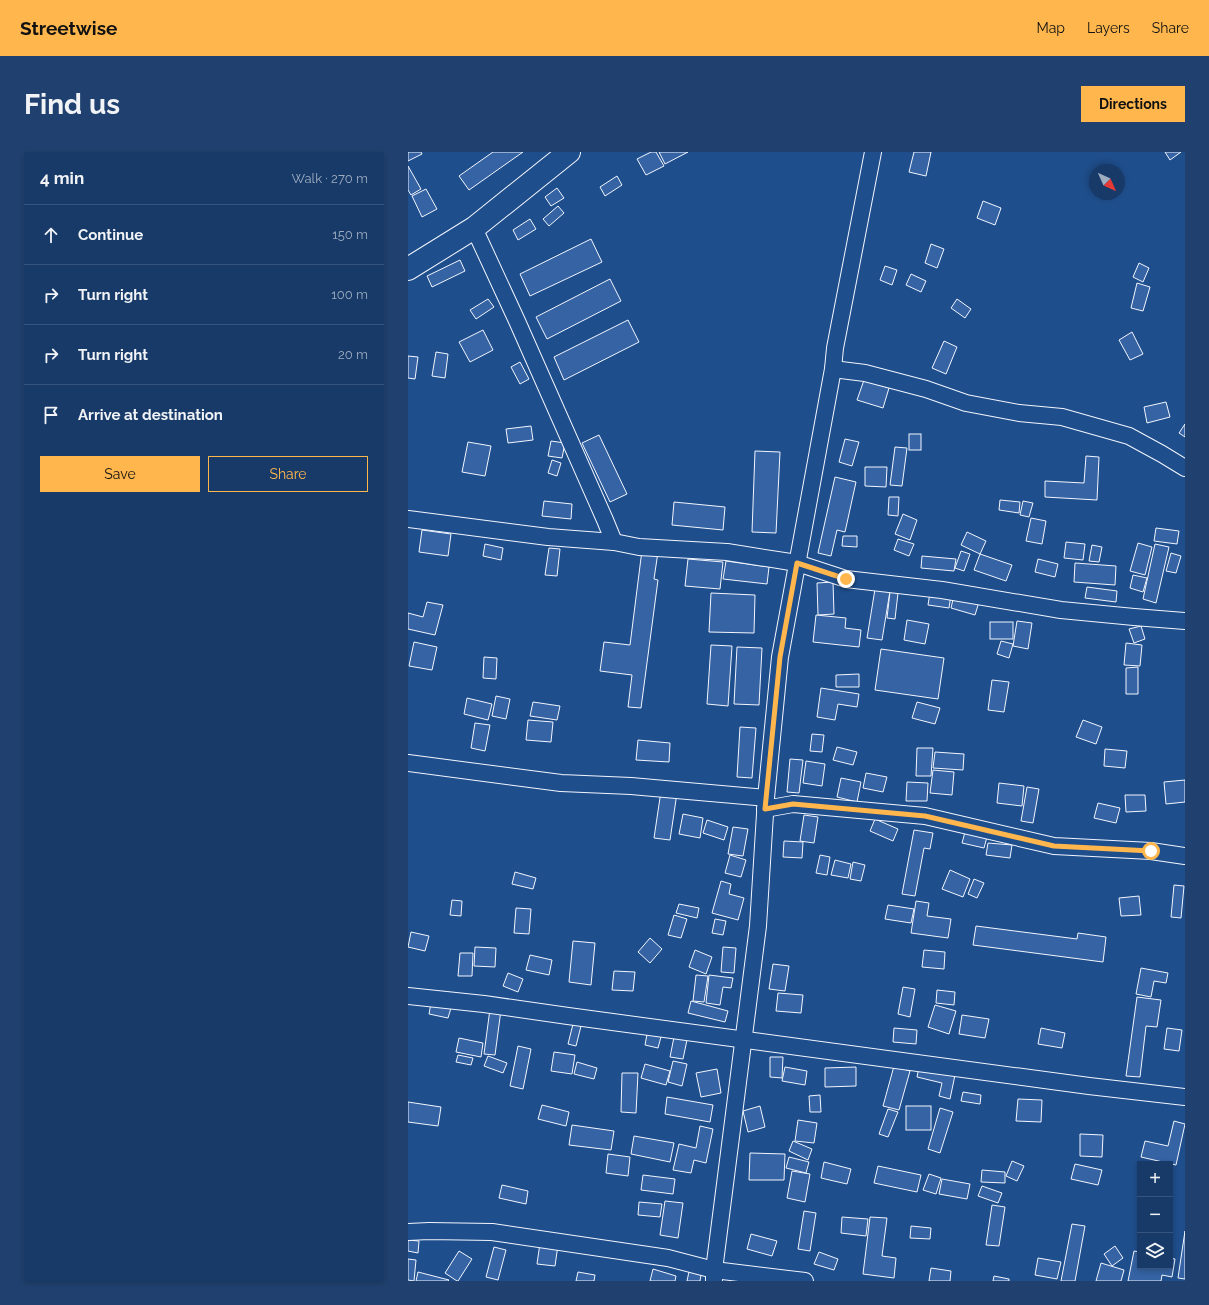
<!DOCTYPE html>
<html lang="en">
<head>
<meta charset="utf-8">
<style>
	:root { --surface:#173a69; --page:#20416f; --text:#f1f3f6; --muted:#9eadc0; --line:#36547d; --accent:#ffb74d }
	body { margin:0; font-family:Raleway,sans-serif; background:var(--page); color:var(--text) }
	.controls { position:absolute; right:12px; bottom:12px; display:grid; overflow:hidden; border-radius:0px; box-shadow:0 2px 6px #0003 }
	.controls button { width:36px; height:36px; display:grid; place-items:center; padding:0; border:0; border-bottom:1px solid var(--line); background:var(--surface); color:var(--text); font:20px sans-serif }
	.compass { position:absolute; left:681px; top:12px; width:36px; height:36px; border-radius:50%; background:var(--surface); box-shadow:0 2px 6px #0003; rotate:135deg }
	.stop { position:absolute; width:12px; height:12px; margin:-9px; border:3px solid #ffb74d; border-radius:50%; background:#fff }
	.stop.end { background:#ffb74d; border-color:#fff; box-shadow:0 1px 4px #0008 }
	.list { margin:0; padding:0; list-style:none }
	h2 { display:flex; justify-content:space-between; align-items:center; height:52px; margin:0; padding:0 16px; font-size:17px }
	h2 small { font-size:13px; font-weight:400; color:var(--muted) }
	.list li { display:grid; grid-template-columns:26px 1fr auto; gap:12px; align-items:center; box-sizing:border-box; height:60px; padding:0 16px; border-top:1px solid var(--line) }
	.list b { display:block; font-size:15px; white-space:nowrap }
	.list em { font-size:13px; font-style:normal; color:var(--muted) }
	.actions { display:flex; gap:8px; padding:12px 16px }
	.actions a { flex:1; padding:9px 0; border:1px solid var(--accent); border-radius:0px; text-align:center; font-size:14px; color:var(--accent) }
	.actions .main { background:var(--accent); color:#111 }
	.icon { flex:none; width:22px; height:22px; fill:none; stroke:currentColor; stroke-width:2; stroke-linecap:round; stroke-linejoin:round }
	.map { position:relative; flex:none; width:777px; height:1129px; overflow:hidden; border-radius:0px }
	header { display:flex; align-items:center; gap:24px; box-sizing:border-box; height:56px; padding:0 20px; background:var(--accent); color:#111 }
	header strong { font-size:19px }
	nav { display:flex; gap:22px; margin-inline-start:auto; font-size:14px }
	.intro { display:flex; align-items:center; justify-content:space-between; box-sizing:border-box; height:96px; padding:0 24px }
	h1 { margin:0; font-size:28px }
	.button { padding:10px 18px; border-radius:0px; background:var(--accent); color:#111; font-size:14px; font-weight:700 }
	main { display:flex; gap:24px; padding:0 24px }
	aside { flex:1; background:var(--surface); border-radius:0px; box-shadow:0 2px 6px #0003 }
	.map>svg:first-child { display:block }
	.building { fill:#3563a3; stroke:#f2f6ff }
	.lines { fill:none; stroke-linecap:round; stroke-linejoin:round }
	.street-casing { stroke:#f2f6ff; stroke-width:18 }
	.secondary-casing { stroke:#f2f6ff; stroke-width:24 }
	.street { stroke:#1f4e8c; stroke-width:16 }
	.secondary { stroke:#1f4e8c; stroke-width:22 }
	.route { stroke:#ffb74d; stroke-width:5 }
</style>
</head>
<body>
<header>
<strong>Streetwise</strong>
<nav><a>Map</a><a>Layers</a><a>Share</a></nav>
</header>
<div class="intro"><h1>Find us</h1><a class="button">Directions</a></div>
<main>
<aside>
<h2>4 min<small>Walk · 270 m</small></h2>
<ul class="list">
<li><svg class="icon" aria-label="ahead" viewBox="0 0 24 24"><path d="M12 20V5M6 11l6-6 6 6"/></svg><div><b>Continue</b></div><em>150 m</em></li>
<li><svg class="icon" aria-label="right" viewBox="0 0 24 24"><path d="M7 20v-9h11M14 6l5 5-5 5"/></svg><div><b>Turn right</b></div><em>100 m</em></li>
<li><svg class="icon" aria-label="right" viewBox="0 0 24 24"><path d="M7 20v-9h11M14 6l5 5-5 5"/></svg><div><b>Turn right</b></div><em>20 m</em></li>
<li><svg class="icon" aria-label="arrive" viewBox="0 0 24 24"><path d="M6 21V4h12l-3 4 3 4H6"/></svg><div><b>Arrive at destination</b></div></li>
</ul>
<div class="actions"><a class="main">Save</a><a>Share</a></div>
</aside>
<div class="map">
<svg width="777" height="1129" viewBox="0 0 777 1129">
	<rect width="100%" height="100%" fill="#1f4e8c"/>
	<g class="building">
		<polygon points="0,0 13,0 14,2 0,9"/>
		<polygon points="85,0 115,0 61,38 51,24"/>
		<polygon points="243,0 248,0 256,14 238,23 229,7"/>
		<polygon points="251,0 280,0 257,12"/>
		<polygon points="506,0 523,0 518,24 501,20"/>
		<polygon points="757,0 773,0 762,8"/>
		<polygon points="0,14 13,37 3,43 0,38"/>
		<polygon points="209,24 214,33 197,44 192,35"/>
		<polygon points="149,36 156,46 143,54 137,45"/>
		<polygon points="18,37 29,57 14,65 4,44"/>
		<polygon points="575,49 593,56 587,73 569,66"/>
		<polygon points="150,54 156,61 141,74 135,67"/>
		<polygon points="122,67 128,77 110,88 105,78"/>
		<polygon points="183,87 194,110 122,144 112,122"/>
		<polygon points="523,92 536,97 529,116 517,111"/>
		<polygon points="52,108 57,119 24,135 19,124"/>
		<polygon points="731,111 741,116 735,130 725,125"/>
		<polygon points="477,114 489,118 484,133 472,128"/>
		<polygon points="503,122 518,129 513,140 498,133"/>
		<polygon points="202,127 213,149 139,187 128,165"/>
		<polygon points="729,131 742,135 735,159 723,156"/>
		<polygon points="80,147 86,155 68,167 62,158"/>
		<polygon points="549,147 563,157 557,166 543,156"/>
		<polygon points="220,168 231,190 156,228 146,205"/>
		<polygon points="75,178 85,198 62,210 51,190"/>
		<polygon points="724,180 735,202 722,208 711,188"/>
		<polygon points="536,189 549,195 538,222 524,216"/>
		<polygon points="28,200 40,202 37,226 24,224"/>
		<polygon points="0,204 10,205 7,227 0,226"/>
		<polygon points="112,210 121,227 112,232 103,215"/>
		<polygon points="456,228 481,236 475,256 449,248"/>
		<polygon points="758,250 762,265 739,271 736,255"/>
		<polygon points="777,272 777,285 771,281"/>
		<polygon points="123,274 125,288 100,291 98,277"/>
		<rect x="501" y="282" width="12" height="16"/>
		<polygon points="191,283 219,342 202,350 174,291"/>
		<polygon points="437,287 451,290 444,314 431,310"/>
		<polygon points="143,289 157,291 154,306 140,304"/>
		<polygon points="60,290 83,294 77,324 54,320"/>
		<polygon points="487,295 499,296 494,334 482,333"/>
		<polygon points="347,299 372,300 368,381 344,380"/>
		<polygon points="678,304 691,305 689,348 637,345 637,329 676,331"/>
		<polygon points="144,308 153,311 149,324 140,321"/>
		<polygon points="457,315 479,315 478,335 457,334"/>
		<polygon points="427,325 448,330 437,380 429,378 423,404 410,401"/>
		<polygon points="481,345 491,345 490,364 480,363"/>
		<polygon points="592,348 612,350 611,361 591,358"/>
		<polygon points="136,349 164,352 163,367 134,364"/>
		<polygon points="615,349 625,351 621,365 612,363"/>
		<polygon points="266,350 317,355 315,378 264,373"/>
		<polygon points="495,362 509,368 502,388 487,382"/>
		<polygon points="623,366 638,369 634,392 618,389"/>
		<polygon points="748,376 771,379 769,392 746,389"/>
		<polygon points="14,378 43,382 40,404 11,400"/>
		<polygon points="559,380 578,389 572,402 553,393"/>
		<polygon points="435,384 449,384 449,395 434,394"/>
		<polygon points="490,387 506,392 501,404 486,398"/>
		<polygon points="658,390 677,392 675,408 656,406"/>
		<polygon points="730,391 744,395 737,423 722,419"/>
		<polygon points="77,392 95,396 93,408 75,404"/>
		<polygon points="747,392 761,395 748,451 735,447"/>
		<polygon points="684,393 694,395 691,410 681,409"/>
		<polygon points="141,396 152,397 149,424 137,423"/>
		<polygon points="234,398 250,400 246,427 250,428 233,556 220,555 224,523 192,519 196,490 222,493"/>
		<polygon points="553,399 562,402 556,419 547,416"/>
		<polygon points="763,401 773,404 768,421 758,419"/>
		<polygon points="572,402 604,413 598,429 566,418"/>
		<polygon points="514,404 548,407 546,419 513,416"/>
		<polygon points="280,407 315,410 312,437 277,434"/>
		<polygon points="630,407 650,412 647,425 627,420"/>
		<polygon points="318,409 361,415 359,432 315,427"/>
		<polygon points="667,411 708,414 707,433 666,430"/>
		<polygon points="725,423 739,426 735,440 722,436"/>
		<polygon points="425,430 426,462 410,463 409,431"/>
		<polygon points="679,435 709,439 708,450 677,446"/>
		<polygon points="467,437 482,439 474,488 459,486"/>
		<polygon points="482,440 490,441 487,467 479,466"/>
		<polygon points="522,440 543,443 541,456 520,453"/>
		<polygon points="303,441 347,443 346,481 301,480"/>
		<polygon points="546,443 571,450 567,463 543,456"/>
		<polygon points="19,450 35,453 27,483 0,477 0,461 15,465"/>
		<polygon points="408,463 438,466 437,476 453,478 451,495 405,490"/>
		<polygon points="499,468 521,472 517,492 496,488"/>
		<polygon points="609,469 624,471 620,497 605,494"/>
		<rect x="582" y="470" width="23" height="17"/>
		<polygon points="733,474 737,487 726,491 721,477"/>
		<polygon points="593,489 605,492 601,506 589,502"/>
		<polygon points="6,490 29,495 24,518 1,514"/>
		<polygon points="718,491 734,493 732,514 716,513"/>
		<polygon points="303,493 324,494 320,554 299,552"/>
		<polygon points="329,495 354,496 351,553 326,552"/>
		<polygon points="473,497 536,506 530,547 467,538"/>
		<polygon points="76,505 89,506 88,527 75,526"/>
		<polygon points="730,515 730,542 718,542 718,516"/>
		<polygon points="451,522 451,535 428,535 428,523"/>
		<polygon points="584,528 601,530 596,560 580,558"/>
		<polygon points="413,536 451,542 449,555 430,552 427,568 409,565"/>
		<polygon points="88,544 102,547 98,567 84,564"/>
		<polygon points="59,546 84,552 80,568 56,562"/>
		<polygon points="125,550 152,554 149,568 122,564"/>
		<polygon points="509,550 532,556 527,572 504,566"/>
		<polygon points="120,568 145,570 143,590 118,588"/>
		<polygon points="675,568 694,575 688,592 668,585"/>
		<polygon points="67,571 82,573 77,599 63,596"/>
		<polygon points="332,575 348,576 344,626 329,625"/>
		<polygon points="404,582 416,583 414,600 402,599"/>
		<polygon points="230,588 262,591 261,610 228,608"/>
		<polygon points="429,595 449,600 445,613 425,608"/>
		<polygon points="509,596 525,596 523,624 508,624"/>
		<polygon points="697,597 719,599 717,616 696,614"/>
		<polygon points="527,600 556,602 555,618 525,616"/>
		<polygon points="382,607 395,608 391,641 379,640"/>
		<polygon points="398,609 417,612 414,634 395,631"/>
		<polygon points="525,618 546,620 544,643 522,641"/>
		<polygon points="458,621 479,625 475,640 455,636"/>
		<polygon points="433,626 453,630 449,650 429,645"/>
		<polygon points="777,628 777,650 758,652 756,630"/>
		<polygon points="499,630 520,631 519,649 498,649"/>
		<polygon points="591,631 616,634 614,654 589,651"/>
		<polygon points="619,635 631,637 625,671 613,669"/>
		<polygon points="253,639 269,641 262,688 246,686"/>
		<polygon points="717,643 737,643 738,659 718,660"/>
		<polygon points="690,651 712,656 708,671 686,666"/>
		<polygon points="275,662 295,666 292,686 271,682"/>
		<polygon points="396,663 410,665 406,691 392,689"/>
		<polygon points="467,667 490,677 485,689 462,679"/>
		<polygon points="299,668 320,675 316,688 295,681"/>
		<polygon points="325,675 340,677 335,704 320,702"/>
		<polygon points="506,678 525,681 522,697 516,696 507,744 494,742"/>
		<polygon points="557,680 579,685 576,696 554,691"/>
		<polygon points="376,689 395,690 394,706 375,705"/>
		<polygon points="580,691 604,693 602,706 578,703"/>
		<polygon points="322,703 338,708 333,725 317,721"/>
		<polygon points="412,703 422,705 419,723 408,721"/>
		<polygon points="427,708 443,712 440,726 423,723"/>
		<polygon points="445,710 457,713 453,729 442,727"/>
		<polygon points="542,718 562,727 555,745 534,737"/>
		<polygon points="107,720 128,726 125,737 104,732"/>
		<polygon points="566,727 576,731 569,746 560,742"/>
		<polygon points="313,729 323,732 321,742 336,746 330,768 304,761"/>
		<polygon points="766,733 776,734 773,766 763,765"/>
		<polygon points="731,744 733,763 713,764 711,746"/>
		<polygon points="44,748 54,749 53,764 42,763"/>
		<polygon points="508,749 521,751 519,764 543,767 540,786 503,781"/>
		<polygon points="271,752 291,756 289,766 268,761"/>
		<polygon points="480,753 506,757 503,771 477,767"/>
		<polygon points="108,756 123,757 121,782 106,781"/>
		<polygon points="266,763 279,767 273,786 260,783"/>
		<polygon points="307,767 318,769 315,783 304,781"/>
		<polygon points="568,774 669,787 670,781 698,785 695,810 565,793"/>
		<polygon points="3,780 21,784 17,799 0,795"/>
		<polygon points="242,786 254,797 242,811 230,800"/>
		<polygon points="165,789 187,791 183,833 161,830"/>
		<polygon points="67,795 88,796 87,815 66,814"/>
		<polygon points="315,795 328,796 326,821 313,820"/>
		<polygon points="287,798 304,805 298,822 281,815"/>
		<polygon points="516,798 537,800 536,817 514,815"/>
		<polygon points="52,801 65,801 64,824 50,824"/>
		<polygon points="122,803 144,808 141,823 118,818"/>
		<polygon points="365,812 381,814 377,839 361,837"/>
		<polygon points="733,816 760,821 758,831 746,829 743,845 728,842"/>
		<polygon points="206,819 227,820 225,839 204,838"/>
		<polygon points="100,821 115,827 110,840 95,834"/>
		<polygon points="288,823 300,824 296,850 285,849"/>
		<polygon points="301,823 325,826 323,836 315,835 312,853 298,851"/>
		<polygon points="495,835 507,837 502,865 490,862"/>
		<polygon points="529,838 547,840 546,853 528,851"/>
		<polygon points="370,841 395,843 393,861 368,859"/>
		<polygon points="729,845 753,848 749,875 738,874 732,925 718,924"/>
		<polygon points="283,849 320,859 317,870 280,861"/>
		<polygon points="23,851 43,856 40,866 21,862"/>
		<polygon points="527,853 548,859 541,882 520,875"/>
		<polygon points="82,857 93,858 87,903 76,902"/>
		<polygon points="554,863 581,867 577,886 551,882"/>
		<polygon points="165,872 173,874 168,894 160,892"/>
		<polygon points="486,876 509,878 508,892 485,890"/>
		<polygon points="633,876 657,881 654,896 630,892"/>
		<polygon points="759,876 774,878 771,899 756,897"/>
		<polygon points="240,877 254,881 250,896 237,893"/>
		<polygon points="266,885 279,888 275,907 262,905"/>
		<polygon points="51,886 75,891 73,905 48,900"/>
		<polygon points="110,894 123,897 115,937 102,934"/>
		<polygon points="146,900 167,903 164,922 143,919"/>
		<polygon points="50,903 65,906 63,913 48,910"/>
		<polygon points="80,904 99,911 95,921 76,914"/>
		<polygon points="362,905 375,905 374,926 362,925"/>
		<polygon points="265,909 279,912 274,934 260,930"/>
		<polygon points="169,910 189,916 186,927 166,922"/>
		<polygon points="237,912 262,919 258,933 233,926"/>
		<polygon points="486,914 502,919 491,958 475,954"/>
		<polygon points="377,915 399,919 397,933 374,929"/>
		<polygon points="448,915 448,934 417,935 417,916"/>
		<polygon points="511,915 547,923 542,947 531,944 534,931 509,925"/>
		<polygon points="309,917 313,941 293,945 288,921"/>
		<polygon points="214,921 230,921 228,961 213,960"/>
		<polygon points="555,940 573,943 572,952 553,949"/>
		<polygon points="412,943 413,960 402,960 401,944"/>
		<polygon points="259,945 305,953 302,970 257,962"/>
		<polygon points="610,947 634,948 633,970 608,969"/>
		<polygon points="0,950 33,955 30,974 0,970"/>
		<polygon points="134,953 161,960 158,974 130,967"/>
		<polygon points="352,954 357,975 340,980 335,959"/>
		<rect x="498" y="954" width="25" height="24"/>
		<polygon points="532,956 545,960 532,1001 520,997"/>
		<polygon points="480,957 490,960 480,985 471,982"/>
		<polygon points="390,968 409,971 406,991 387,989"/>
		<polygon points="766,969 777,972 768,1013 733,1005 737,989 760,994"/>
		<polygon points="164,973 206,979 203,998 161,993"/>
		<polygon points="292,974 305,977 298,1011 286,1008 283,1021 265,1018 271,992 288,996"/>
		<polygon points="672,982 695,983 694,1005 672,1004"/>
		<polygon points="226,984 266,991 262,1010 223,1002"/>
		<polygon points="385,989 404,997 400,1008 381,999"/>
		<polygon points="342,1001 377,1002 376,1028 341,1028"/>
		<polygon points="200,1002 222,1005 220,1024 198,1021"/>
		<polygon points="381,1005 401,1010 398,1021 378,1016"/>
		<polygon points="604,1009 616,1014 609,1029 598,1024"/>
		<polygon points="416,1010 443,1017 439,1032 413,1026"/>
		<polygon points="667,1012 694,1018 690,1033 663,1027"/>
		<polygon points="470,1014 513,1023 509,1040 466,1031"/>
		<polygon points="574,1018 597,1020 597,1031 573,1030"/>
		<polygon points="384,1019 402,1022 397,1050 379,1046"/>
		<polygon points="521,1022 533,1026 528,1042 515,1038"/>
		<polygon points="235,1023 267,1027 265,1042 233,1038"/>
		<polygon points="534,1027 562,1032 559,1047 531,1042"/>
		<polygon points="94,1033 120,1039 118,1052 91,1046"/>
		<polygon points="574,1034 594,1041 590,1051 570,1044"/>
		<polygon points="257,1049 275,1051 270,1086 252,1083"/>
		<polygon points="231,1050 254,1052 252,1065 230,1063"/>
		<polygon points="584,1053 597,1055 591,1094 578,1093"/>
		<polygon points="396,1059 408,1061 402,1099 390,1097"/>
		<polygon points="434,1065 460,1067 458,1084 433,1081"/>
		<polygon points="462,1065 479,1066 474,1104 488,1106 486,1126 455,1122"/>
		<polygon points="664,1072 677,1074 667,1129 653,1129"/>
		<polygon points="503,1074 523,1076 522,1087 502,1086"/>
		<polygon points="777,1079 777,1127 770,1126"/>
		<polygon points="343,1082 369,1089 364,1104 339,1097"/>
		<polygon points="0,1088 11,1089 10,1101 0,1099"/>
		<polygon points="132,1091 150,1093 147,1114 129,1112"/>
		<polygon points="707,1094 715,1106 704,1114 696,1102"/>
		<polygon points="86,1095 98,1098 90,1128 78,1125"/>
		<polygon points="51,1099 64,1107 50,1129 49,1129 37,1121"/>
		<polygon points="726,1099 732,1100 732,1114 762,1114 762,1106 767,1107 764,1125 754,1123 753,1129 720,1129"/>
		<polygon points="411,1100 430,1107 426,1118 406,1112"/>
		<polygon points="630,1106 653,1110 649,1127 627,1123"/>
		<polygon points="0,1107 8,1108 6,1129 0,1128"/>
		<polygon points="693,1111 716,1118 713,1129 688,1129"/>
		<polygon points="282,1115 294,1117 292,1129 279,1129"/>
		<polygon points="523,1116 543,1119 542,1129 521,1129"/>
		<polygon points="245,1117 268,1124 267,1129 242,1129"/>
		<polygon points="10,1120 41,1128 40,1129 8,1129"/>
		<polygon points="170,1120 187,1123 186,1129 168,1129"/>
		<polygon points="586,1124 601,1127 601,1129 585,1129"/>
	</g>
	<g class="lines">
		<defs>
			<g id="street">
				<polyline points="66,76 109,169 197,368 206,390"/>
				<polyline points="425,217 457,221 518,237 558,251 611,261 654,265 721,284 754,302 777,316"/>
				<polyline points="0,367 140,385 206,390 231,395 319,400 389,411 438,427 534,438 653,458 726,465 777,469"/>
				<polyline points="0,611 153,631 223,634 358,646"/>
				<polyline points="357,657 385,652 517,664 646,694 743,699 777,704"/>
				<polyline points="0,844 76,852 160,864 681,934 777,945"/>
				<polyline points="0,1080 21,1079 84,1080 260,1106 306,1118 397,1129"/>
				<polyline points="306,1129 306,1118 350,774 358,646 372,505 425,217 427,196 465,0"/>
			</g>
			<polyline id="secondary" points="0,117 66,76 161,0"/>
		</defs>
		<use href="#street" class="street-casing"/>
		<use href="#secondary" class="secondary-casing"/>
		<use href="#street" class="street"/>
		<use href="#secondary" class="secondary"/>
	</g>
	<g class="lines">
		<polyline class="route" points="438,427 389,411 372,505 357,657 385,652 517,664 646,694 743,699"/>
	</g>
</svg>
<div class="controls">
<button>+</button>
<button>−</button>
<button><svg class="icon" aria-label="layers" viewBox="0 0 24 24"><path d="M12 4l9 5-9 5-9-5zM3 14l9 5 9-5"/></svg></button>
</div>
<svg class="compass" viewBox="-18 -18 36 36"><path d="M0-13l5 13h-10z" fill="#e53935"/><path d="M0 13l5-13h-10z" fill="#9eadc0"/></svg>
<div class="stop" style="left:743px;top:699px"></div>
<div class="stop end" style="left:438px;top:427px"></div>
</div>
</main>
</body>
</html>
